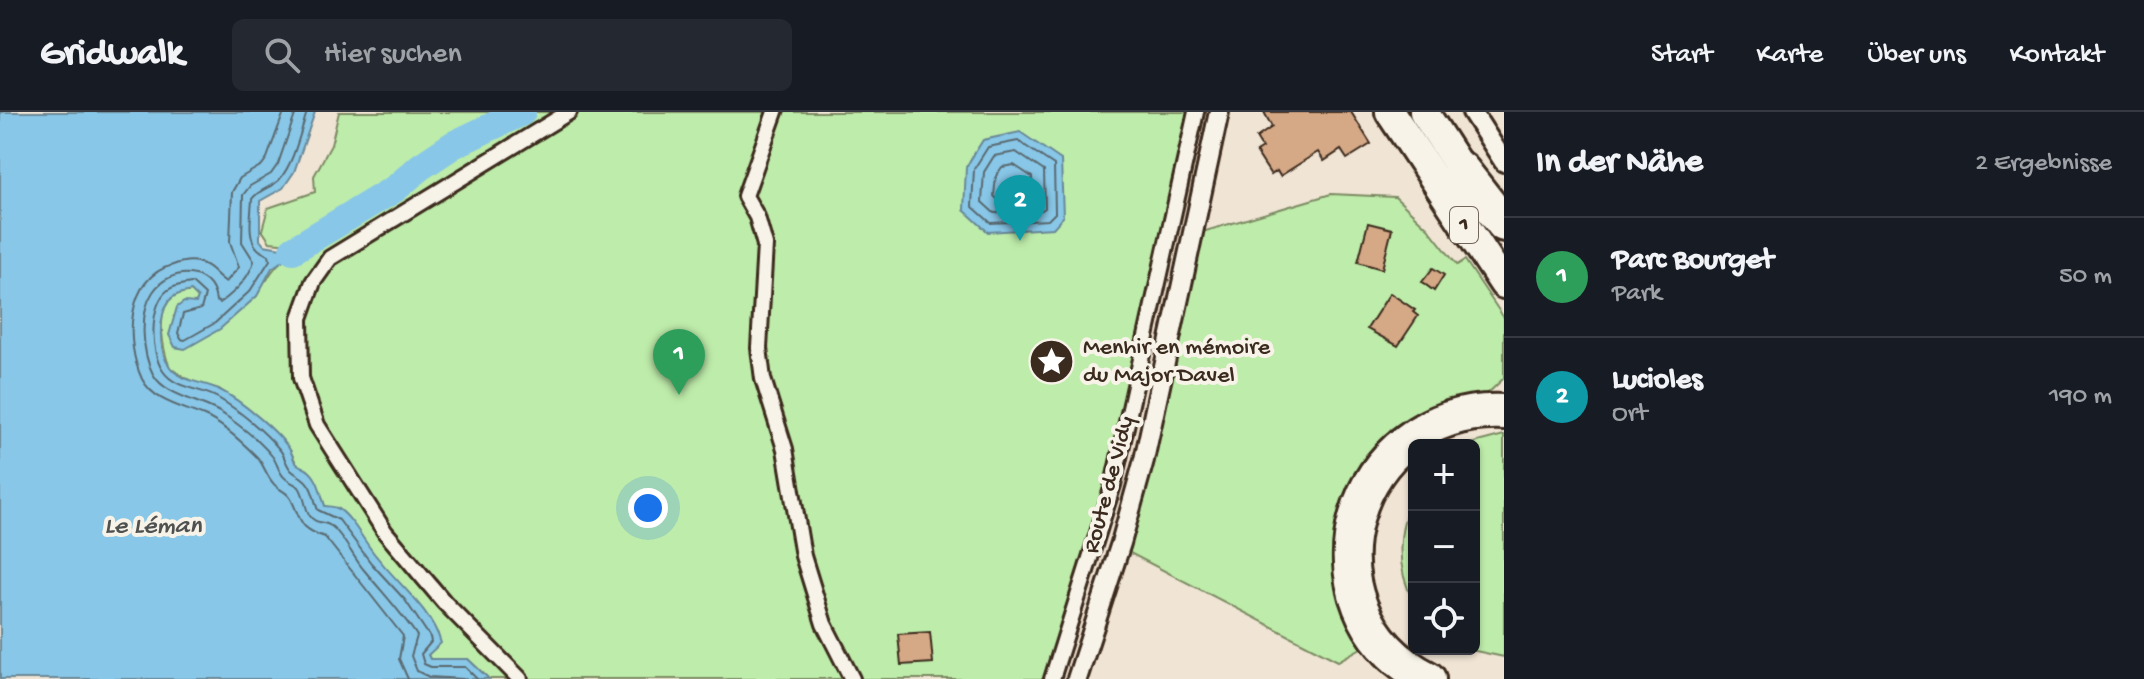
<!DOCTYPE html>
<html lang="de">
<head>
<meta charset="utf-8">
<style>
	:root { --surface:#171b24; --page:#242831; --text:#f1f3f6; --muted:#9ea1a6; --line:#363941; --accent:#9f9995 }
	body { margin:0; font-family:"Gochi Hand",sans-serif; background:var(--page); color:var(--text) }
	.controls { position:absolute; right:24px; bottom:24px; display:grid; overflow:hidden; border-radius:12px; box-shadow:0 2px 6px #0004 }
	.controls button { width:72px; height:72px; display:grid; place-items:center; padding:0; border:0; border-bottom:2px solid var(--line); background:var(--surface); color:var(--text); font:40px sans-serif }
	.you { position:absolute; left:648px; top:396px; width:28px; height:28px; margin:-20px; border:6px solid #fff; border-radius:50%; background:#1a73e8; box-shadow:0 0 0 12px #1a73e833 }
	.badge { display:grid; place-items:center; width:52px; height:52px; border-radius:50%; background:var(--accent); color:#fff; font-size:26px; font-weight:700 }
	.pin { position:absolute; translate:-50% -66px; filter:drop-shadow(0 2px 4px #0008) }
	.pin::after { content:''; position:absolute; top:42px; width:28px; height:24px; background:inherit; clip-path:polygon(0 0,100% 0,50% 100%) }
	.list { margin:0; padding:0; list-style:none }
	h2 { display:flex; justify-content:space-between; align-items:center; height:104px; margin:0; padding:0 32px; font-size:34px }
	h2 small { font-size:26px; font-weight:400; color:var(--muted) }
	.list li { display:grid; grid-template-columns:52px 1fr auto; gap:24px; align-items:center; box-sizing:border-box; height:120px; padding:0 32px; border-top:2px solid var(--line) }
	.list b { display:block; font-size:30px; white-space:nowrap }
	.list p { margin:0; font-size:26px; white-space:nowrap; color:var(--muted) }
	.list em { font-size:26px; font-style:normal; color:var(--muted) }
	.icon { flex:none; width:44px; height:44px; fill:none; stroke:currentColor; stroke-width:2; stroke-linecap:round; stroke-linejoin:round }
	.map { position:relative; flex:none; width:1504px; height:567px; overflow:hidden }
	header { display:flex; align-items:center; gap:48px; box-sizing:border-box; height:112px; padding:0 40px; background:var(--surface); border-bottom:2px solid var(--line) }
	header strong { font-size:38px }
	nav { display:flex; gap:44px; margin-inline-start:auto; font-size:28px }
	.search { width:560px; height:72px; background:var(--page); display:flex; align-items:center; gap:20px; box-sizing:border-box; padding:0 28px; border-radius:12px; color:var(--muted); font-size:30px }
	main { display:flex }
	aside { flex:1; background:var(--surface) }
	.map>svg:first-child { display:block }
	.green { fill:#beecaa; stroke:#7c8b64; stroke-width:2 }
	.water { fill:#88c7e8; stroke:#698897; stroke-width:2 }
	.lines { fill:none; stroke-linecap:round; stroke-linejoin:round }
	.shore { stroke:#5a696f; stroke-width:2 }
	.river { stroke:#88c7e8; stroke-width:28 }
	.building { fill:#d5a886; stroke:#3b2a1e; stroke-width:2 }
	.pedestrian-casing { stroke:#3b2a1e; stroke-width:20 }
	.minor-casing { stroke:#3b2a1e; stroke-width:24 }
	.primary-casing { stroke:#3b2a1e; stroke-width:34 }
	.motorway-casing { stroke:#3b2a1e; stroke-width:40 }
	.pedestrian { stroke:#f7f3e8; stroke-width:14 }
	.minor { stroke:#f7f3e8; stroke-width:18 }
	.primary { stroke:#f7f3e8; stroke-width:28 }
	.motorway { stroke:#f7f3e8; stroke-width:34 }
	.labels { text-anchor:middle; dominant-baseline:central; stroke-width:8; stroke-linejoin:round; paint-order:stroke }
	.shield { fill:#f7f3e8; stroke:#73665b; stroke-width:2 }
	.shield-label { font-size:22px; font-weight:bold; fill:#3b2a1e }
	.poi-label { font-size:24px; fill:#3b2a1e; stroke:#f7f3e8; text-anchor:start }
	.street-label { font-size:24px; fill:#3b2a1e; stroke:#f7f3e8 }
	.water-label { font-size:26px; font-style:italic; fill:#4e5150; stroke:#f7f3e8 }
</style>
</head>
<body>
<header>
<strong>Gridwalk</strong>
<div class="search"><svg class="icon" aria-label="search" viewBox="0 0 24 24"><circle cx="10" cy="10" r="6"/><path d="M15 15l6 6"/></svg>Hier suchen</div>
<nav><a>Start</a><a>Karte</a><a>Über uns</a><a>Kontakt</a></nav>
</header>
<main>
<div class="map">
<svg width="1504" height="567" viewBox="0 0 1504 567">
	<rect width="100%" height="100%" fill="#f0e4d4"/>
	<filter id="ink" filterUnits="userSpaceOnUse"><feTurbulence type="fractalNoise" baseFrequency=".0125" numOctaves="2"/><feDisplacementMap in="SourceGraphic" scale="16" xChannelSelector="R" yChannelSelector="G"/><feConvolveMatrix kernelMatrix="1 2 1 2 8 2 1 2 1" color-interpolation-filters="sRGB"/></filter>
	<g filter="url(#ink)">
		<g class="green">
			<path d="M339,0h852l-76,348 -68,219h-558l-21,-20h-38l-2,-4 10,-21c-18,-26 -33,-53 -62,-66l5,-6 -56,-56 -7,-21 -8,-13 -13,-7 -7,-15 -12,-14 -59,-47 -28,-8 -21,-13c-7,-17 -15,-57 2,-71 5,-4 12,-4 19,-6l7,7 -2,5 -6,1 -17,13 94,-37c5,-11 23,-29 33,-35l-30,-3 -8,-12 6,-22 47,-16 -1,-16 17,-31z"/>
			<polygon points="1331,82 1395,85 1428,116 1457,153 1465,148 1504,206 1504,266 1484,285 1419,302 1391,317 1366,348 1345,382 1337,429 1368,532 1338,549 1126,439 1202,120"/>
			<polygon points="1504,323 1504,545 1466,537 1474,537 1474,333 1466,333"/>
			<path d="M1414,382v108c-19,-35 -17,-73 0,-108z"/>
		</g>
		<g class="water">
			<path d="M0,0h315l-21,60 -11,16 -23,13v39l4,5 29,5 -3,6 -18,12 -15,28 -37,33 -35,20 -10,-2 -6,-12 8,-28 7,-5 12,1 2,-5 -7,-7c-8,2 -17,3 -22,10 -11,15 -11,51 1,66 11,15 35,15 50,23 20,10 58,41 70,60 2,4 3,8 5,12 4,5 11,5 15,10 9,8 11,23 15,34 2,0 10,1 12,2 14,7 29,37 40,49 21,27 54,52 64,86l-13,12 2,4h38l21,20h-489z"/>
			<polygon points="1020,20 1061,48 1063,105 1053,116 988,120 964,98 966,55 983,28"/>
		</g>
		<g class="lines">
			<g class="shore">
				<path d="M284,0l-17,46 -5,7 -22,13 -8,14 -2,50 9,25 -13,15c-10,-6 -16,-18 -29,-20 -9,-2 -16,0 -24,3 -48,12 -48,78 -31,114 12,23 41,28 62,37 18,7 39,27 53,41 7,8 9,18 16,26 5,7 14,8 18,16 11,22 7,29 34,38l78,99 -4,23 9,20"/>
				<path d="M296,0l-18,52 -7,10 -21,12 -7,9 -1,47 12,19c-5,18 -19,31 -34,42l-4,-2c-4,-34 -46,-35 -63,-9 -14,20 -11,61 0,82 12,23 53,27 73,42 16,11 34,25 46,40 5,6 6,15 12,21 4,5 11,6 15,10 6,8 5,20 11,29 5,8 13,5 21,10 11,7 23,33 33,44 18,22 37,42 53,66l-6,20 6,15 12,6 34,2"/>
				<path d="M307,0c-7,21 -13,51 -28,68 -8,8 -20,9 -27,19 -1,21 -8,49 17,56l1,5 -20,31 -35,32 -30,17 -4,-1 -3,-6 5,-19 18,-5 4,-14 -13,-12c-8,1 -17,2 -24,7 -19,14 -18,63 -5,81 12,18 38,17 55,27 22,13 46,33 62,52 5,6 6,16 12,21 7,6 13,6 18,16 4,7 5,16 8,23l21,10 32,43 34,37 25,37 1,5 -10,12 3,10 7,3h34l12,12"/>
				<polygon points="1018,29 1054,53 1055,101 1048,108 991,111 972,94 974,57 988,35"/>
				<polygon points="1016,40 1044,59 1045,96 1042,98 994,101 982,90 984,60 994,44"/>
				<polygon points="1014,53 1032,65 1033,85 998,88 994,84 996,64 1002,55"/>
			</g>
			<polyline class="river" points="293,138 396,76 420,55 453,33 522,0"/>
		</g>
		<g class="building">
			<polygon points="1264,0 1351,0 1371,32 1347,47 1341,38 1324,49 1318,40 1280,64 1277,59 1271,63 1256,40 1262,36 1256,26 1272,15"/>
			<polygon points="1368,111 1392,117 1382,157 1358,150"/>
			<polygon points="1433,156 1444,163 1434,179 1422,170"/>
			<polygon points="1390,181 1415,198 1413,200 1418,204 1398,234 1367,217"/>
			<polygon points="930,520 933,551 901,553 898,522"/>
		</g>
		<g class="lines">
			<defs>
				<g id="pedestrian">
					<polyline points="775,0 745,84 757,105 765,133 759,236 763,267 785,337 803,444 824,512 852,567"/>
					<polyline points="520,567 444,490 385,420 317,313 301,266 300,206 313,170 330,146 569,0"/>
					<polyline points="1052,567 1113,373 1196,0"/>
				</g>
				<g id="minor">
					<polyline points="1472,0 1504,50"/>
					<polyline points="1077,567 1121,431 1144,348 1219,0"/>
				</g>
				<g id="primary">
					<polyline points="1390,0 1504,172"/>
					<polyline points="1424,0 1471,73"/>
				</g>
				<g id="motorway">
					<polyline points="1461,57 1504,112"/>
					<path d="M1428,567c-137,-70 -79,-274 76,-267"/>
				</g>
			</defs>
			<use href="#pedestrian" class="pedestrian-casing"/>
			<use href="#minor" class="minor-casing"/>
			<use href="#primary" class="primary-casing"/>
			<use href="#motorway" class="motorway-casing"/>
			<use href="#pedestrian" class="pedestrian"/>
			<use href="#minor" class="minor"/>
			<use href="#primary" class="primary"/>
			<use href="#motorway" class="motorway"/>
		</g>
	</g>
	<defs>
		<symbol id="sight-disc" viewBox="-11 -11 22 22"><circle r="9.5" fill="#3b2a1e" stroke="#f7f3e8"/><path d="M0-6L1.8-2.2L6-1.7L2.9 1.2L3.7 5.4L0 3.3L-3.7 5.4L-2.9 1.2L-6-1.7L-1.8-2.2Z" fill="#fff"/></symbol>
	</defs>
	<g fill-rule="evenodd">
		<use href="#sight-disc" x="1026" y="224" width="51" height="51"/>
	</g>
	<g class="labels">
		<rect class="shield" x="1450" y="95" width="28" height="36" rx="6"/>
		<g class="shield-label">
			<text x="1464" y="113">1</text>
		</g>
		<g class="poi-label">
			<text x="1083" y="236">Menhir en mémoire<tspan x="1083" dy="28">du Major Davel</tspan></text>
		</g>
		<g class="street-label">
			<text transform="translate(1110 373) rotate(-75)">Route de Vidy</text>
		</g>
		<g class="water-label">
			<text x="153" y="415">Le Léman</text>
		</g>
	</g>
</svg>
<div class="controls">
<button>+</button>
<button>−</button>
<button><svg class="icon" aria-label="locate" viewBox="0 0 24 24"><circle cx="12" cy="12" r="6"/><path d="M12 2v4M12 18v4M2 12h4M18 12h4"/></svg></button>
</div>
<div class="you"></div>
<div class="pin badge" style="left:679px;top:283px;background:#2e9e5b">1</div>
<div class="pin badge" style="left:1020px;top:129px;background:#0f9aa8">2</div>
</div>
<aside>
<h2>In der Nähe<small>2 Ergebnisse</small></h2>
<ul class="list">
<li><span class="badge" style="background:#2e9e5b">1</span><div><b>Parc Bourget</b><p>Park</p></div><em>50 m</em></li>
<li><span class="badge" style="background:#0f9aa8">2</span><div><b>Lucioles</b><p>Ort</p></div><em>190 m</em></li>
</ul>
</aside>
</main>
</body>
</html>
